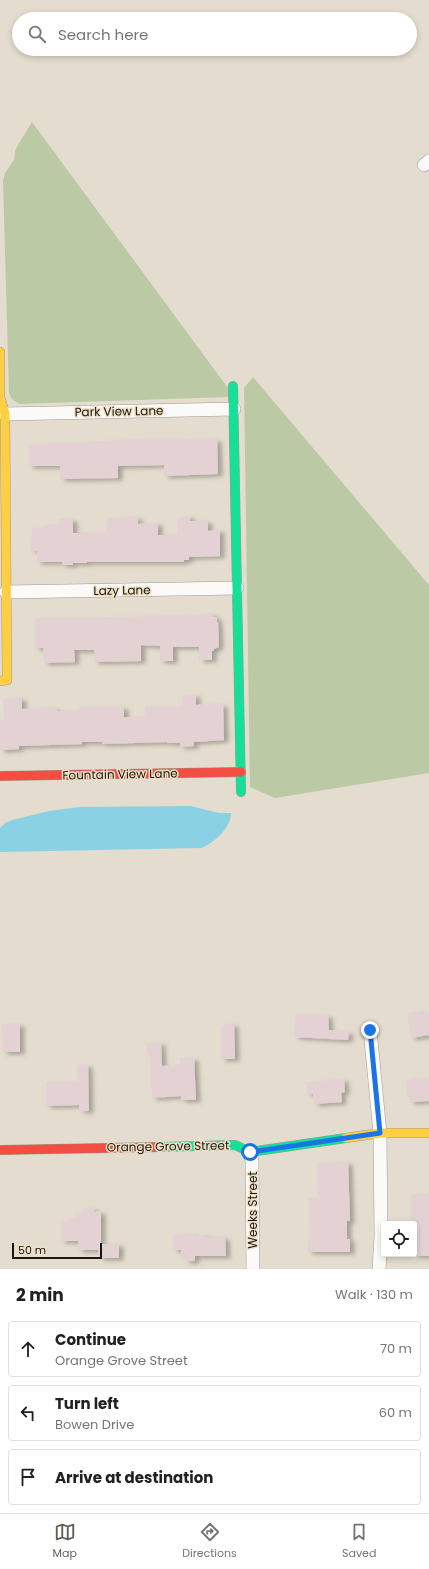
<!DOCTYPE html>
<html lang="en">
<head>
<meta charset="utf-8">
<style>
	:root { --surface:#fff; --page:#f2f2f2; --text:#202124; --muted:#757577; --line:#e0e0e0; --accent:#625c52 }
	body { margin:0; font-family:Poppins,sans-serif; background:var(--page); color:var(--text) }
	.controls { position:absolute; right:12px; bottom:12px; display:grid; overflow:hidden; border-radius:4px; box-shadow:0 2px 6px #0003 }
	.controls button { width:36px; height:36px; display:grid; place-items:center; padding:0; border:0; border-bottom:1px solid var(--line); background:var(--surface); color:var(--text); font:20px sans-serif }
	.scale { position:absolute; left:12px; bottom:10px; width:90px; box-sizing:border-box; padding-left:4px; border:2px solid #1c170e; border-top:0; font-size:11px; line-height:14px; white-space:nowrap; color:#1c170e; -webkit-text-stroke:3px #ede0c6; paint-order:stroke }
	.stop { position:absolute; width:12px; height:12px; margin:-9px; border:3px solid #1a73e8; border-radius:50%; background:#fff }
	.stop.end { background:#1a73e8; border-color:#fff; box-shadow:0 1px 4px #0008 }
	.list { margin:0; padding:0; list-style:none }
	h2 { display:flex; justify-content:space-between; align-items:center; height:52px; margin:0; padding:0 16px; font-size:17px }
	h2 small { font-size:13px; font-weight:400; color:var(--muted) }
	.list li { display:grid; grid-template-columns:26px 1fr auto; gap:12px; align-items:center; box-sizing:border-box; height:56px; margin:0 8px 8px; padding:0 8px; border:1px solid var(--line); border-radius:4px }
	.list b { display:block; font-size:15px; white-space:nowrap }
	.list p { margin:0; font-size:13px; white-space:nowrap; color:var(--muted) }
	.list em { font-size:13px; font-style:normal; color:var(--muted) }
	.icon { flex:none; width:22px; height:22px; fill:none; stroke:currentColor; stroke-width:2; stroke-linecap:round; stroke-linejoin:round }
	.map { position:relative; flex:none; width:429px; height:1269px; overflow:hidden }
	.search { position:absolute; background:var(--surface); box-shadow:0 2px 6px #0003; left:12px; right:12px; top:12px; height:44px; display:flex; align-items:center; gap:10px; box-sizing:border-box; padding:0 14px; border-radius:22px; color:var(--muted); font-size:15px }
	.sheet { height:244px; background:var(--surface) }
	nav { display:flex; justify-content:space-around; align-items:center; box-sizing:border-box; height:56px; border-top:1px solid var(--line); background:var(--surface); font-size:11px; color:var(--muted) }
	nav a { display:grid; justify-items:center; gap:2px }
	nav .on { color:var(--accent) }
	.map>svg:first-child { display:block }
	.green { fill:#bbcaa4 }
	.water { fill:#8ad2e3 }
	.building { fill:#e3d1d4; filter:url(#shadow) }
	.lines { fill:none; stroke-linecap:round; stroke-linejoin:round }
	.street-casing { stroke:#a09a8f; stroke-width:14 }
	.fast-casing { stroke:#a09a8f; stroke-width:10 }
	.slow-casing { stroke:#a09a8f; stroke-width:10 }
	.jam-casing { stroke:#a09a8f; stroke-width:10 }
	.street { stroke:#fbfaf8; stroke-width:13 }
	.fast { stroke:#16e098; stroke-width:9 }
	.slow { stroke:#ffcf43; stroke-width:9 }
	.jam { stroke:#f24e42; stroke-width:9 }
	.route { stroke:#1a73e8; stroke-width:5 }
	.labels { text-anchor:middle; dominant-baseline:central; stroke-width:3; stroke-linejoin:round; paint-order:stroke }
	.street-label { font-size:12px; fill:#1c170e; stroke:#ede0c6 }
</style>
</head>
<body>
<div class="map">
<svg width="429" height="1269" viewBox="0 0 429 1269">
	<defs>
		<filter id="shadow"><feDropShadow dx="4.5" dy="2.5" stdDeviation="2" flood-color="#0004"/></filter>
	</defs>
	<rect width="100%" height="100%" fill="#e4ddcf"/>
	<g class="green">
		<path d="M32,122l196,266v9l-208,7c-7,-3 -9,-5 -11,-12l-6,-211 2,-8 9,-13 1,-9 3,-6z"/>
		<polygon points="253,377 429,585 429,773 275,798 250,787 244,388"/>
	</g>
	<path class="water" d="M191,806l28,7h12c0,15 -16,29 -29,35l-202,4v-24l5,-5 7,-3 37,-9 30,-4z"/>
	<g class="building">
		<polygon points="217,439 218,474 164,476 164,465 118,466 118,478 60,479 60,466 29,466 29,445 94,443 94,441"/>
		<polygon points="190,516 190,521 208,521 208,531 220,530 220,556 189,557 189,560 184,560 184,562 87,562 87,563 73,563 73,565 62,565 62,562 37,562 37,551 31,551 32,528 42,528 42,525 59,525 59,519 73,519 73,533 93,533 106,532 107,518 138,517 138,524 158,523 158,535 178,535 177,517"/>
		<polygon points="200,614 213,614 213,617 217,617 217,622 218,622 219,647 214,649 214,651 212,651 212,660 199,660 199,647 173,647 173,661 160,661 160,646 141,645 141,661 94,662 94,650 74,650 75,662 44,663 43,648 35,648 35,618 107,618 107,617 200,616"/>
		<polygon points="182,695 196,695 196,705 223,704 224,740 194,742 194,746 180,747 180,743 167,743 167,742 102,744 102,742 82,742 82,744 19,746 19,749 0,750 0,720 4,720 3,699 22,698 22,709 56,708 57,711 79,711 79,707 124,707 124,717 145,717 145,707 182,707"/>
		<polygon points="419,1011 420,1014 429,1012 429,1035 411,1038 407,1013"/>
		<polygon points="296,1014 328,1015 329,1030 349,1032 348,1040 294,1037"/>
		<polygon points="2,1024 20,1024 20,1052 3,1052"/>
		<polygon points="234,1024 235,1059 221,1059 221,1025"/>
		<polygon points="146,1043 161,1043 162,1066 180,1065 180,1058 194,1058 196,1100 181,1100 181,1096 152,1098 150,1052 147,1053"/>
		<polygon points="77,1065 88,1065 89,1111 80,1111 79,1105 46,1106 46,1082 77,1082"/>
		<polygon points="429,1078 429,1101 410,1102 409,1096 407,1096 406,1080"/>
		<polygon points="344,1079 345,1092 341,1093 342,1102 314,1104 313,1094 307,1094 306,1082"/>
		<polygon points="348,1162 350,1221 347,1221 347,1239 350,1239 350,1252 308,1252 308,1239 310,1239 309,1198 318,1198 317,1163"/>
		<polygon points="411,1194 429,1194 429,1256 414,1256 414,1223 411,1223"/>
		<polygon points="94,1208 94,1212 101,1211 101,1244 119,1244 119,1258 99,1258 98,1250 78,1250 78,1241 61,1241 61,1221 71,1221 71,1218 75,1218 75,1213 83,1213 82,1209"/>
		<polygon points="194,1234 194,1236 204,1235 204,1237 225,1237 226,1256 195,1256 195,1261 185,1261 185,1255 181,1255 181,1250 173,1250 173,1235"/>
	</g>
	<g class="lines">
		<defs>
			<g id="street">
				<polyline points="424,165 429,161"/>
				<polyline points="5,414 234,409"/>
				<polyline points="6,592 237,588"/>
				<polyline points="370,1030 380,1133 381,1236 379,1269"/>
				<polyline points="250,1152 252,1161 253,1269"/>
			</g>
			<g id="fast">
				<polyline points="233,386 241,792"/>
				<polyline points="161,1147 235,1145 250,1152 346,1138"/>
			</g>
			<g id="slow">
				<polyline points="0,352 0,397 5,414 7,680 0,681"/>
				<polyline points="346,1138 380,1133 429,1133"/>
			</g>
			<g id="jam">
				<polyline points="0,776 241,772"/>
				<polyline points="0,1150 161,1147"/>
			</g>
		</defs>
		<use href="#street" class="street-casing"/>
		<use href="#fast" class="fast-casing"/>
		<use href="#slow" class="slow-casing"/>
		<use href="#jam" class="jam-casing"/>
		<use href="#street" class="street"/>
		<use href="#fast" class="fast"/>
		<use href="#slow" class="slow"/>
		<use href="#jam" class="jam"/>
	</g>
	<g class="lines">
		<polyline class="route" points="250,1152 380,1133 370,1030"/>
	</g>
	<g class="labels">
		<g class="street-label">
			<text transform="translate(119 411) rotate(-1)">Park View Lane</text>
			<text transform="translate(122 590) rotate(-1)">Lazy Lane</text>
			<text transform="translate(120 774) rotate(-1)">Fountain View Lane</text>
			<text transform="translate(168 1146) rotate(-1)">Orange Grove Street</text>
			<text transform="translate(252 1210) rotate(-90)">Weeks Street</text>
		</g>
	</g>
</svg>
<div class="controls">
<button><svg class="icon" aria-label="locate" viewBox="0 0 24 24"><circle cx="12" cy="12" r="6"/><path d="M12 2v4M12 18v4M2 12h4M18 12h4"/></svg></button>
</div>
<div class="scale">50 m</div>
<div class="stop" style="left:250px;top:1152px"></div>
<div class="stop end" style="left:370px;top:1030px"></div>
<div class="search"><svg class="icon" aria-label="search" viewBox="0 0 24 24"><circle cx="10" cy="10" r="6"/><path d="M15 15l6 6"/></svg>Search here</div>
</div>
<section class="sheet">
<h2>2 min<small>Walk · 130 m</small></h2>
<ul class="list">
<li><svg class="icon" aria-label="ahead" viewBox="0 0 24 24"><path d="M12 20V5M6 11l6-6 6 6"/></svg><div><b>Continue</b><p>Orange Grove Street</p></div><em>70 m</em></li>
<li><svg class="icon" aria-label="left" viewBox="0 0 24 24"><path d="M17 20v-9H6M10 6l-5 5 5 5"/></svg><div><b>Turn left</b><p>Bowen Drive</p></div><em>60 m</em></li>
<li><svg class="icon" aria-label="arrive" viewBox="0 0 24 24"><path d="M6 21V4h12l-3 4 3 4H6"/></svg><div><b>Arrive at destination</b></div></li>
</ul>
</section>
<nav>
<a class="on"><svg class="icon" aria-label="map" viewBox="0 0 24 24"><path d="M3 6l6-2 6 2 6-2v14l-6 2-6-2-6 2zM9 4v14M15 6v14"/></svg>Map</a>
<a><svg class="icon" aria-label="directions" viewBox="0 0 24 24"><path d="M12 3l9 9-9 9-9-9zM9 14v-3h6M13 9l2 2-2 2"/></svg>Directions</a>
<a><svg class="icon" aria-label="saved" viewBox="0 0 24 24"><path d="M7 4h10v16l-5-4-5 4z"/></svg>Saved</a>
</nav>
</body>
</html>
